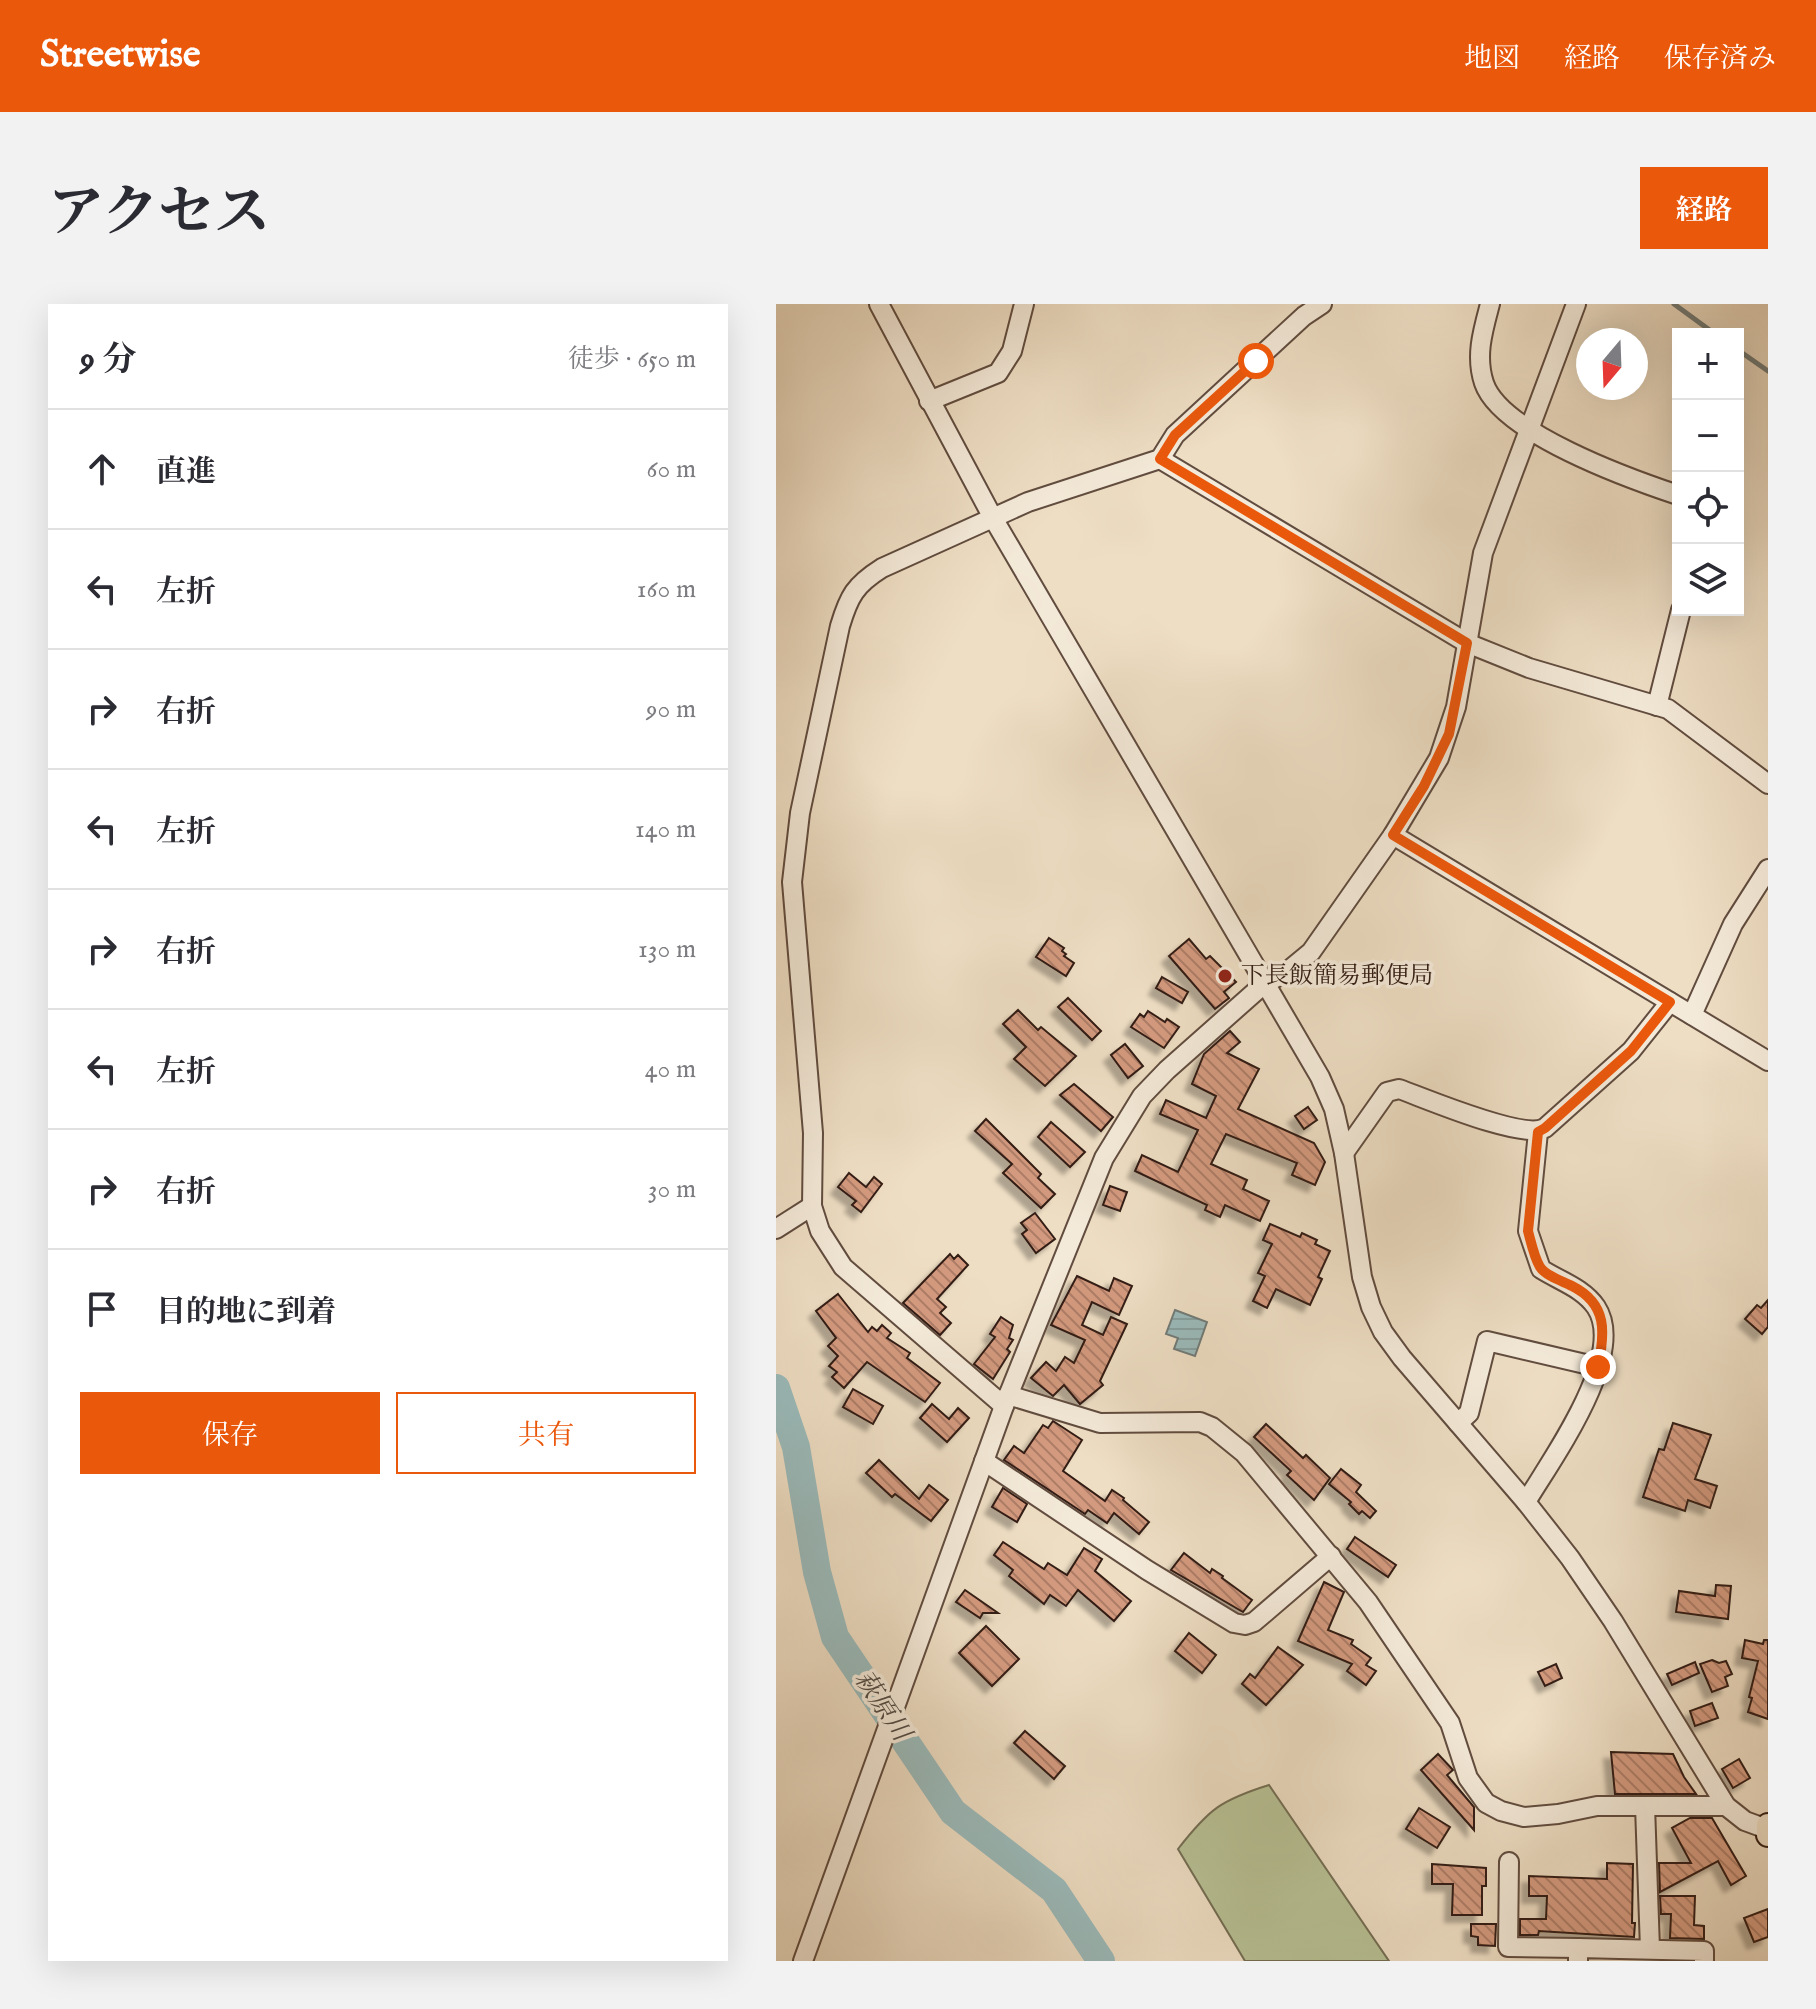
<!DOCTYPE html>
<html lang="ja">
<head>
<meta charset="utf-8">
<style>
	:root { --surface:#fff; --page:#f2f2f3; --text:#2b2b33; --muted:#7c7c81; --line:#e1e1e2; --accent:#ea580c }
	body { margin:0; font-family:"IM FELL English","Noto Serif JP",serif; background:var(--page); color:var(--text) }
	.controls { position:absolute; right:24px; top:24px; display:grid; overflow:hidden; border-radius:0px; box-shadow:0 8px 32px #0002 }
	.controls button { width:72px; height:72px; display:grid; place-items:center; padding:0; border:0; border-bottom:2px solid var(--line); background:var(--surface); color:var(--text); font:40px sans-serif }
	.compass { position:absolute; left:800px; top:24px; width:72px; height:72px; border-radius:50%; background:var(--surface); box-shadow:0 8px 32px #0002; rotate:199deg }
	.stop { position:absolute; width:24px; height:24px; margin:-18px; border:6px solid #ea580c; border-radius:50%; background:#fff }
	.stop.end { background:#ea580c; border-color:#fff; box-shadow:0 2px 8px #0008 }
	.list { margin:0; padding:0; list-style:none }
	h2 { display:flex; justify-content:space-between; align-items:center; height:104px; margin:0; padding:0 32px; font-size:34px }
	h2 small { font-size:26px; font-weight:400; color:var(--muted) }
	.list li { display:grid; grid-template-columns:52px 1fr auto; gap:24px; align-items:center; box-sizing:border-box; height:120px; padding:0 32px; border-top:2px solid var(--line) }
	.list b { display:block; font-size:30px; white-space:nowrap }
	.list em { font-size:26px; font-style:normal; color:var(--muted) }
	.actions { display:flex; gap:16px; padding:24px 32px }
	.actions a { flex:1; padding:18px 0; border:2px solid var(--accent); border-radius:0px; text-align:center; font-size:28px; color:var(--accent) }
	.actions .main { background:var(--accent); color:#fff }
	.icon { flex:none; width:44px; height:44px; fill:none; stroke:currentColor; stroke-width:2; stroke-linecap:round; stroke-linejoin:round }
	.map { position:relative; flex:none; width:992px; height:1657px; overflow:hidden; border-radius:0px }
	header { display:flex; align-items:center; gap:48px; box-sizing:border-box; height:112px; padding:0 40px; background:var(--accent); color:#fff }
	header strong { font-size:38px }
	nav { display:flex; gap:44px; margin-inline-start:auto; font-size:28px }
	.intro { display:flex; align-items:center; justify-content:space-between; box-sizing:border-box; height:192px; padding:0 48px }
	h1 { margin:0; font-size:56px }
	.button { padding:20px 36px; border-radius:0px; background:var(--accent); color:#fff; font-size:28px; font-weight:700 }
	main { display:flex; gap:48px; padding:0 48px }
	aside { flex:1; background:var(--surface); border-radius:0px; box-shadow:0 8px 32px #0002 }
	.map>svg:first-child { display:block }
	.green { fill:#b7c195; stroke:#746e54; stroke-width:2 }
	.water { fill:url(#water-rules); stroke:#717b78; stroke-width:2 }
	.lines { fill:none; stroke-linecap:round; stroke-linejoin:round }
	.stream { stroke:#717b78; stroke-width:5 }
	.river { stroke:#9bbbbb; stroke-width:28 }
	.building { fill:url(#building-back-hatch); stroke:#321c13; stroke-width:2; filter:url(#shadow) }
	.minor-casing { stroke:#614c3f; stroke-width:22 }
	.major-casing { stroke:#321c13; stroke-width:26 }
	.minor { stroke:#f4ead9; stroke-width:18 }
	.major { stroke:#eedec4; stroke-width:22 }
	.route { stroke:#ea580c; stroke-width:10 }
	.poi-dot { fill:#8f2418; stroke:#f4ead9; stroke-width:3 }
	.labels { text-anchor:middle; dominant-baseline:central; stroke-width:7; stroke-linejoin:round; paint-order:stroke }
	.poi-label { font-size:24px; fill:#321c13; stroke:#f4ead9; text-anchor:start }
	.water-label { font-size:26px; font-style:italic; fill:#524c45; stroke:#f4ead9 }
</style>
</head>
<body>
<header>
<strong>Streetwise</strong>
<nav><a>地図</a><a>経路</a><a>保存済み</a></nav>
</header>
<div class="intro"><h1>アクセス</h1><a class="button">経路</a></div>
<main>
<aside>
<h2>9 分<small>徒歩 · 650 m</small></h2>
<ul class="list">
<li><svg class="icon" aria-label="ahead" viewBox="0 0 24 24"><path d="M12 20V5M6 11l6-6 6 6"/></svg><div><b>直進</b></div><em>60 m</em></li>
<li><svg class="icon" aria-label="left" viewBox="0 0 24 24"><path d="M17 20v-9H6M10 6l-5 5 5 5"/></svg><div><b>左折</b></div><em>160 m</em></li>
<li><svg class="icon" aria-label="right" viewBox="0 0 24 24"><path d="M7 20v-9h11M14 6l5 5-5 5"/></svg><div><b>右折</b></div><em>90 m</em></li>
<li><svg class="icon" aria-label="left" viewBox="0 0 24 24"><path d="M17 20v-9H6M10 6l-5 5 5 5"/></svg><div><b>左折</b></div><em>140 m</em></li>
<li><svg class="icon" aria-label="right" viewBox="0 0 24 24"><path d="M7 20v-9h11M14 6l5 5-5 5"/></svg><div><b>右折</b></div><em>130 m</em></li>
<li><svg class="icon" aria-label="left" viewBox="0 0 24 24"><path d="M17 20v-9H6M10 6l-5 5 5 5"/></svg><div><b>左折</b></div><em>40 m</em></li>
<li><svg class="icon" aria-label="right" viewBox="0 0 24 24"><path d="M7 20v-9h11M14 6l5 5-5 5"/></svg><div><b>右折</b></div><em>30 m</em></li>
<li><svg class="icon" aria-label="arrive" viewBox="0 0 24 24"><path d="M6 21V4h12l-3 4 3 4H6"/></svg><div><b>目的地に到着</b></div></li>
</ul>
<div class="actions"><a class="main">保存</a><a>共有</a></div>
</aside>
<div class="map">
<svg width="992" height="1657" viewBox="0 0 992 1657">
	<defs>
		<pattern id="water-rules" width="6" height="5" patternUnits="userSpaceOnUse" patternTransform="scale(2)"><rect width="6" height="5" fill="#9bbbbb"/><path d="M0 2.5h6" fill="none" stroke="#86a0a0"/></pattern>
		<pattern id="building-back-hatch" width="6" height="6" patternUnits="userSpaceOnUse" patternTransform="scale(2)"><rect width="6" height="6" fill="#d49a7f"/><path d="M-1 5l2 2M0 0l6 6M5-1l2 2" fill="none" stroke="#ad7d67"/></pattern>
		<filter id="shadow"><feDropShadow dx="-7" dy="7" stdDeviation="2" flood-color="#0004"/></filter>
	</defs>
	<rect width="100%" height="100%" fill="#eedec4"/>
	<filter id="stains"><feTurbulence type="fractalNoise" baseFrequency=".0025" numOctaves="4"/><feColorMatrix values="0 0 0 0 .2 0 0 0 0 .09 0 0 0 0 .02 0 0 0 .5 -.17"/></filter>
	<radialGradient id="worn" r=".72"><stop offset=".6" stop-color="#630" stop-opacity="0"/><stop offset="1" stop-color="#630" stop-opacity=".3"/></radialGradient>
	<path class="green" d="M493,1481l120,176h-144l-67,-112c31,-40 43,-49 91,-64z"/>
	<polygon class="water" points="399,1006 431,1018 419,1052 398,1045 402,1034 390,1030"/>
	<g class="lines">
		<g class="stream">
			<polyline points="898,0 939,30"/>
			<polyline points="962,46 992,67"/>
		</g>
		<polyline class="river" points="0,1084 20,1143 41,1268 59,1333 177,1508 278,1586 325,1657"/>
	</g>
	<g class="building">
		<polygon points="273,634 288,644 286,647 290,650 288,652 298,659 290,672 260,653"/>
		<polygon points="413,635 430,655 434,652 460,678 448,688 453,694 439,705 393,652"/>
		<polygon points="386,673 412,688 406,699 380,684"/>
		<polygon points="292,694 325,727 316,736 282,703"/>
		<polygon points="242,706 262,726 265,723 300,752 269,782 238,755 250,743 227,720"/>
		<polygon points="372,707 389,718 391,715 403,723 388,744 355,723 364,710 368,713"/>
		<polygon points="454,727 464,738 451,749 483,765 462,805 538,839 549,858 539,881 516,871 521,859 450,830 435,860 471,876 467,885 493,897 484,917 449,901 444,913 429,906 431,901 359,867 366,851 402,868 422,826 384,810 390,796 430,814 440,792 416,780 428,750"/>
		<polygon points="349,740 367,762 352,774 335,751"/>
		<polygon points="298,780 337,813 325,827 284,791"/>
		<polygon points="532,803 541,816 528,825 519,812"/>
		<polygon points="210,815 265,870 262,874 279,890 265,904 227,869 236,860 199,827"/>
		<polygon points="275,818 309,848 294,863 262,833"/>
		<polygon points="73,869 90,883 98,873 106,880 85,908 76,901 80,897 62,883"/>
		<polygon points="334,882 351,888 344,907 327,901"/>
		<polygon points="259,909 279,935 260,949 246,930 251,926 245,919"/>
		<polygon points="494,920 524,933 526,929 541,936 539,940 554,947 542,973 546,975 534,1001 500,985 491,1004 477,997 489,972 482,969 496,940 487,936"/>
		<polygon points="174,950 178,955 182,951 192,961 161,995 170,1003 164,1009 175,1019 164,1031 127,999"/>
		<polygon points="301,972 333,987 338,974 356,982 343,1011 316,998 306,1021 327,1031 335,1013 351,1020 324,1077 327,1081 304,1100 288,1081 277,1092 255,1074 270,1058 280,1067 289,1053 298,1059 309,1036 275,1021"/>
		<polygon points="62,990 92,1028 96,1023 101,1027 106,1021 115,1029 111,1034 134,1049 131,1054 164,1079 149,1098 91,1058 68,1084 56,1073 61,1068 53,1062 62,1052 52,1042 60,1034 40,1007"/>
		<polygon points="992,996 992,1023 986,1030 969,1015 981,1001 985,1004"/>
		<polygon points="225,1013 237,1021 233,1034 237,1036 231,1045 234,1048 217,1075 198,1060 219,1033 214,1030"/>
		<polygon points="77,1085 107,1102 97,1120 67,1103"/>
		<polygon points="156,1100 173,1115 182,1104 193,1114 171,1138 144,1114"/>
		<polygon points="277,1117 306,1136 287,1167 329,1197 336,1186 348,1194 347,1196 373,1218 363,1230 338,1209 331,1219 312,1206 309,1210 228,1156 238,1142 248,1149 267,1121 272,1124"/>
		<polygon points="897,1119 935,1131 919,1175 941,1182 934,1204 912,1196 909,1207 867,1193 883,1145 888,1146"/>
		<polygon points="490,1120 527,1154 530,1151 554,1174 538,1196 511,1171 515,1167 478,1133"/>
		<polygon points="103,1156 143,1195 153,1181 172,1196 155,1217 119,1190 116,1193 90,1169"/>
		<polygon points="565,1165 585,1181 580,1188 600,1207 594,1214 586,1207 583,1210 573,1200 575,1198 553,1180"/>
		<polygon points="227,1184 251,1200 241,1218 216,1203"/>
		<polygon points="579,1233 620,1261 612,1273 571,1245"/>
		<polygon points="227,1238 268,1265 272,1259 291,1271 308,1244 326,1255 319,1267 355,1297 338,1317 302,1286 290,1302 274,1291 268,1300 233,1272 237,1266 218,1251"/>
		<polygon points="408,1249 434,1269 436,1265 447,1272 446,1274 476,1296 467,1308 395,1266"/>
		<polygon points="548,1278 568,1288 552,1326 577,1336 575,1340 595,1354 590,1361 600,1367 590,1381 571,1367 576,1360 522,1337"/>
		<polygon points="940,1281 955,1282 952,1315 900,1308 903,1287 939,1292"/>
		<polygon points="189,1286 222,1309 207,1309 204,1314 180,1298"/>
		<polygon points="210,1322 243,1355 216,1382 183,1349"/>
		<polygon points="413,1329 440,1351 426,1369 399,1347"/>
		<polygon points="969,1336 987,1340 988,1336 992,1336 992,1415 972,1408 976,1394 973,1393 982,1357 966,1354"/>
		<polygon points="502,1343 527,1361 490,1401 466,1380 474,1370 479,1374"/>
		<polygon points="936,1356 943,1359 950,1357 956,1370 949,1373 952,1382 936,1388 924,1360"/>
		<polygon points="919,1358 923,1369 896,1381 891,1370"/>
		<polygon points="780,1360 786,1374 769,1382 762,1368"/>
		<polygon points="936,1399 942,1414 919,1422 914,1407"/>
		<polygon points="249,1427 289,1462 278,1475 238,1439"/>
		<polygon points="835,1448 897,1450 908,1473 920,1490 839,1490"/>
		<polygon points="662,1450 677,1466 671,1471 698,1503 698,1526 645,1466"/>
		<polygon points="963,1455 974,1474 957,1484 946,1465"/>
		<polygon points="643,1504 674,1523 661,1544 630,1525"/>
		<polygon points="914,1514 936,1514 970,1572 955,1581 942,1557 884,1588 883,1559 915,1559 896,1524"/>
		<polygon points="831,1559 857,1560 856,1619 859,1619 858,1633 763,1627 762,1631 744,1631 744,1615 770,1615 771,1592 753,1592 753,1572 831,1575"/>
		<polygon points="656,1560 710,1564 710,1582 706,1582 706,1611 676,1611 677,1580 656,1580"/>
		<polygon points="884,1592 919,1592 918,1621 928,1622 928,1635 894,1634 895,1610 885,1610"/>
		<polygon points="992,1605 992,1633 978,1638 968,1614"/>
		<polygon points="695,1620 720,1620 719,1642 702,1641 702,1633 695,1632"/>
	</g>
	<g class="lines">
		<defs>
			<g id="minor">
				<polyline points="103,0 217,214 544,773 558,805 568,849 586,973 595,1003 607,1028 626,1054 750,1198 794,1254 837,1317 950,1502 969,1517 991,1525"/>
				<path d="M714,0c-7,26 -15,52 -6,79 17,50 146,96 194,112"/>
				<polyline points="153,97 222,69 236,47 248,0"/>
				<polyline points="384,155 691,339 753,364 892,405 992,480"/>
				<polyline points="881,402 905,306"/>
				<polyline points="617,531 992,757"/>
				<polyline points="916,711 957,620 992,565"/>
				<path d="M568,849l43,-61 12,-3c28,10 123,51 146,39l86,-77 39,-49"/>
				<polyline points="0,925 36,902"/>
				<polyline points="232,1091 324,1119 424,1118 436,1123 468,1149 592,1298 674,1419 692,1474 710,1499 725,1507 748,1513 782,1510 821,1502 950,1502"/>
				<path d="M228,1102l-161,-139 -23,-36 -8,-25 1,-73 -21,-251 8,-69 40,-187c9,-30 15,-41 42,-58l146,-66 132,-43 15,-24 129,-119 18,-12"/>
				<polyline points="682,1119 693,1109 711,1037 822,1063"/>
				<polyline points="208,1157 371,1266 458,1319 469,1321 478,1318 555,1252"/>
				<path d="M750,1198c25,-42 102,-147 70,-195 -13,-19 -36,-26 -55,-38l-13,-38 10,-99"/>
				<polyline points="869,1502 874,1645"/>
				<polyline points="733,1558 732,1643 802,1644"/>
				<polyline points="27,1657 228,1102 328,854 366,792 391,766 488,680 512,667 535,648 617,531 663,454 680,403 707,249 800,0"/>
				<polyline points="802,1657 802,1644 928,1647 928,1657"/>
			</g>
			<polyline id="major" points="992,1521 992,1531"/>
		</defs>
		<use href="#minor" class="minor-casing"/>
		<use href="#major" class="major-casing"/>
		<use href="#minor" class="minor"/>
		<use href="#major" class="major"/>
	</g>
	<g class="lines">
		<path class="route" d="M480,57l-81,74 -15,24 307,184 -18,91 -25,52 -31,49 277,167 -39,49 -86,77 -7,4 -10,99c3,11 6,26 12,36 6,9 22,14 32,19 36,18 33,47 26,81"/>
	</g>
	<circle class="poi-dot" cx="449" cy="672" r="8"/>
	<g class="labels">
		<g class="poi-label">
			<text x="465" y="672">下長飯簡易郵便局</text>
		</g>
		<g class="water-label">
			<text transform="translate(106 1402) rotate(56)">萩原川</text>
		</g>
	</g>
	<rect width="100%" height="100%" filter="url(#stains)"/>
	<rect width="100%" height="100%" fill="url(#worn)"/>
</svg>
<div class="controls">
<button>+</button>
<button>−</button>
<button><svg class="icon" aria-label="locate" viewBox="0 0 24 24"><circle cx="12" cy="12" r="6"/><path d="M12 2v4M12 18v4M2 12h4M18 12h4"/></svg></button>
<button><svg class="icon" aria-label="layers" viewBox="0 0 24 24"><path d="M12 4l9 5-9 5-9-5zM3 14l9 5 9-5"/></svg></button>
</div>
<svg class="compass" viewBox="-18 -18 36 36"><path d="M0-13l5 13h-10z" fill="#e53935"/><path d="M0 13l5-13h-10z" fill="#7c7c81"/></svg>
<div class="stop" style="left:480px;top:57px"></div>
<div class="stop end" style="left:822px;top:1063px"></div>
</div>
</main>
</body>
</html>
